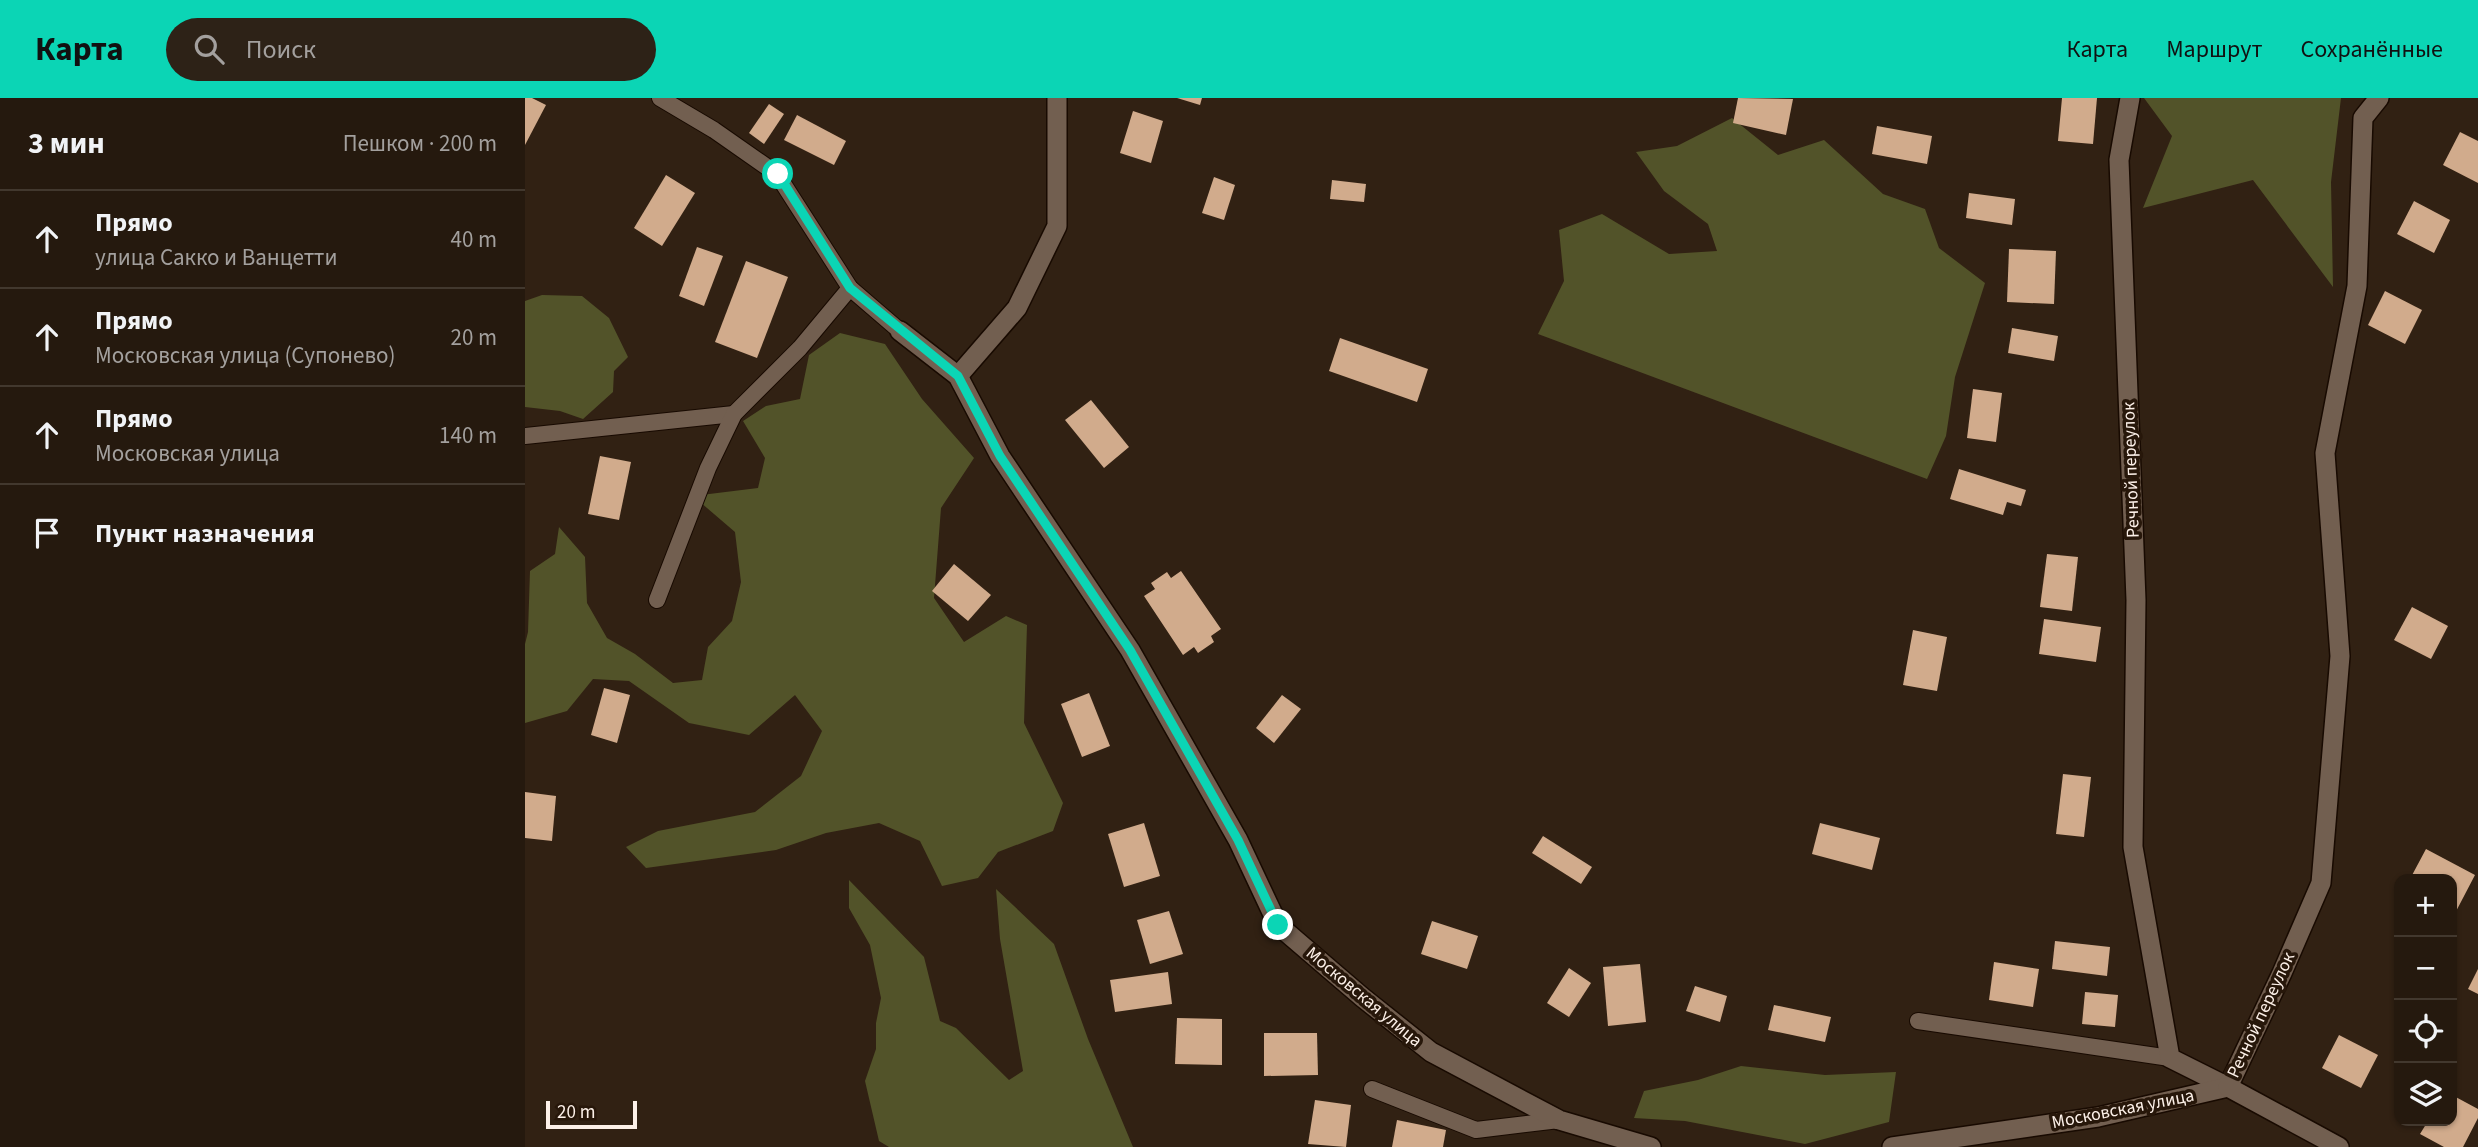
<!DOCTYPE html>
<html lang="ru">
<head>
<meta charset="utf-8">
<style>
	:root { --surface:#25190e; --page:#2d2217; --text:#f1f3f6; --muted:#a3a09e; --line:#42382e; --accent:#0bd5b5 }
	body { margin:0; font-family:"Source Sans 3",sans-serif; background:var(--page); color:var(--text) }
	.controls { position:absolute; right:21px; bottom:21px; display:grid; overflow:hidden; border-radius:14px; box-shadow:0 2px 5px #0004 }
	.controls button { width:63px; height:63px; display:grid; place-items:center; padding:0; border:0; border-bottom:2px solid var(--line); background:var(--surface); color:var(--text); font:35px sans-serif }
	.scale { position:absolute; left:21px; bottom:18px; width:91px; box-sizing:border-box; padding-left:7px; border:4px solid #fcf0e8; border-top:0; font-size:19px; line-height:24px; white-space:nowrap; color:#fcf0e8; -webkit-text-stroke:5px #27170a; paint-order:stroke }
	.stop { position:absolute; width:21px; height:21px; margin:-16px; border:5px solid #0bd5b5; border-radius:50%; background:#fff }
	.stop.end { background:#0bd5b5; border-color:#fff; box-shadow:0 2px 7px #0008 }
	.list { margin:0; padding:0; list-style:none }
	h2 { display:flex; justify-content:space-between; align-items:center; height:91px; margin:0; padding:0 28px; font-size:30px }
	h2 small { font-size:23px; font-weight:400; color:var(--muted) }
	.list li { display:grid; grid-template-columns:46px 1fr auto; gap:21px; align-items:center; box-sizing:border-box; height:98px; padding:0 28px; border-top:2px solid var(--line) }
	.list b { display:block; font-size:26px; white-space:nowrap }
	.list p { margin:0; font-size:23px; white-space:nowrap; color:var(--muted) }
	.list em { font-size:23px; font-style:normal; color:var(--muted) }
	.icon { flex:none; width:38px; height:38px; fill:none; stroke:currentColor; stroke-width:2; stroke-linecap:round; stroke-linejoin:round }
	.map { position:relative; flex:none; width:1953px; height:1049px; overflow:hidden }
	header { display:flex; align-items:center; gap:42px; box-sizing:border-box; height:98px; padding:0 35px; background:var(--accent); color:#111 }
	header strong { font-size:33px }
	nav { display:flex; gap:38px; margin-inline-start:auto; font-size:24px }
	.search { width:490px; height:63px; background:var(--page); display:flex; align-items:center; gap:18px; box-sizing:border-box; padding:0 24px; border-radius:38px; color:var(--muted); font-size:26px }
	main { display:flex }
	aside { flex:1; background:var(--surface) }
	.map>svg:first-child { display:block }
	.forest { fill:#525329 }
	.building { fill:#d1ab8c }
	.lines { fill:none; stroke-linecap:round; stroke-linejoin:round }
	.service-casing { stroke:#180a01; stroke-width:18 }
	.minor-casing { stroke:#180a01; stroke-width:22 }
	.tertiary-casing { stroke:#180a01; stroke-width:22 }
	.service { stroke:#725f50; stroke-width:16 }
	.minor { stroke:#725f50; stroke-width:19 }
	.tertiary { stroke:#725f50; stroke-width:19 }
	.route { stroke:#0bd5b5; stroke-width:9 }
	.labels { text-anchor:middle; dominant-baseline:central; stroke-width:7; stroke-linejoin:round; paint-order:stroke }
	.street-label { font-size:18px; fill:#fcf0e8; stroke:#27170a }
</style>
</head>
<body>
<header>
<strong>Карта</strong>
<div class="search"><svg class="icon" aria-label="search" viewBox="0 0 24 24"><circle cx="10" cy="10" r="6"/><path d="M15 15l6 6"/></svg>Поиск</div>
<nav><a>Карта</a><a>Маршрут</a><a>Сохранённые</a></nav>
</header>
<main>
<aside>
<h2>3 мин<small>Пешком · 200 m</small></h2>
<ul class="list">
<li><svg class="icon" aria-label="ahead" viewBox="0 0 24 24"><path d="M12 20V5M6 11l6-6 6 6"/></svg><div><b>Прямо</b><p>улица Сакко и Ванцетти</p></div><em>40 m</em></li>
<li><svg class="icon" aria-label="ahead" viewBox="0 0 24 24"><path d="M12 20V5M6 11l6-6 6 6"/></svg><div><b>Прямо</b><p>Московская улица (Супонево)</p></div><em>20 m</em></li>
<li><svg class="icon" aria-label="ahead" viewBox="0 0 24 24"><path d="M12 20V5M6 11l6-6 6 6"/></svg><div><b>Прямо</b><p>Московская улица</p></div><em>140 m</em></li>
<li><svg class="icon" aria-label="arrive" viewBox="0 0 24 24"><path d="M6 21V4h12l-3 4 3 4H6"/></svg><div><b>Пункт назначения</b></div></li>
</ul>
</aside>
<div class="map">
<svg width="1953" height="1049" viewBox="0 0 1953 1049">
	<rect width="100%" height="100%" fill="#312113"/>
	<g class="forest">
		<polygon points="1619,0 1816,0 1806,84 1808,189 1728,82 1618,110 1647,38"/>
		<polygon points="1207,20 1253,57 1299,42 1358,96 1400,111 1414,150 1460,185 1430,279 1421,338 1402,381 1013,236 1039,183 1034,132 1077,116 1144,156 1192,153 1183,126 1139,93 1111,54 1152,48"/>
		<polygon points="17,197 57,198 84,220 103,259 89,273 88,294 58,321 35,313 0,309 0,203"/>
		<polygon points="315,235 360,246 397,301 449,360 416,410 409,500 439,544 481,518 502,527 499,625 538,705 528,733 473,754 453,780 417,788 395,743 354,725 301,735 251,752 121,770 101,749 133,733 230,714 276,678 297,633 270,597 224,637 164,625 104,583 68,581 42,613 0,625 0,546 3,534 5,473 30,456 34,429 60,459 62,505 82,540 110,556 148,585 177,582 183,549 207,523 216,484 210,434 168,398 233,390 240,360 218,323 241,308 275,301 284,257"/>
		<polygon points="324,782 399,859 415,923 431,930 484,982 498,973 475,841 471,791 529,846 563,941 608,1049 364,1049 354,1043 340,983 351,951 351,925 356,900 345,847 324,810"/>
		<polygon points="1216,968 1300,977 1371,974 1364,1024 1280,1046 1160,1023 1109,1020 1119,993 1173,982"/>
	</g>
	<g class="building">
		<polygon points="0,0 7,0 21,7 0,47"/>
		<polygon points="652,0 677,0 675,7"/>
		<polygon points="1213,0 1268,1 1261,37 1208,25"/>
		<polygon points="1537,0 1572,0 1568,46 1533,43"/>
		<polygon points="244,6 259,16 239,46 224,35"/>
		<polygon points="608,13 638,23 626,65 595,55"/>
		<polygon points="272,17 321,43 309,67 259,42"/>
		<polygon points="1352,28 1407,38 1402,66 1347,56"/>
		<polygon points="1935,34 1953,43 1953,85 1918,67"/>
		<polygon points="141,77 170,95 137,148 109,130"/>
		<polygon points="689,79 710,87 699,122 677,115"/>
		<polygon points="807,82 841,86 839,104 805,101"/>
		<polygon points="1444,95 1490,101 1487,127 1441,120"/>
		<polygon points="1889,103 1925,122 1909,155 1872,136"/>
		<polygon points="172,149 198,158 179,208 154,198"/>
		<polygon points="1484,151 1531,153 1529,206 1482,204"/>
		<polygon points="221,163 263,179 232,260 190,244"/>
		<polygon points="1860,193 1897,212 1880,246 1843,227"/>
		<polygon points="1487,230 1533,238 1529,263 1483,255"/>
		<polygon points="815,240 903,271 892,304 804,273"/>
		<polygon points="1448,291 1477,295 1471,344 1442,340"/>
		<polygon points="566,302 604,349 579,370 540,322"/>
		<polygon points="75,358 106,364 94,422 63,416"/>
		<polygon points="1434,371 1501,392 1496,408 1482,404 1478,417 1425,401"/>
		<polygon points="1522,456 1553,459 1547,513 1515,509"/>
		<polygon points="429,466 466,497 443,523 407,493"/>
		<polygon points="656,473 696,531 686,538 689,544 673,555 669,549 658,557 619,498 630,491 626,485 642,474 646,480"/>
		<polygon points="1887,509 1923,528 1906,561 1869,542"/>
		<polygon points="1519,521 1576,529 1571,564 1514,556"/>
		<polygon points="1388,532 1422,539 1412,593 1378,587"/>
		<polygon points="79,590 105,597 92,645 66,637"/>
		<polygon points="564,595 585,648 557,659 536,606"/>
		<polygon points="757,597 776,611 749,645 731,630"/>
		<polygon points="1538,676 1566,679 1559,739 1531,736"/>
		<polygon points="0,694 31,698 27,743 0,740"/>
		<polygon points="619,725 635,778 599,789 583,736"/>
		<polygon points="1295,725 1355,740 1347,772 1287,756"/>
		<polygon points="1018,738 1067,769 1056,786 1007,755"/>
		<polygon points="1901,751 1950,777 1927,821 1927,781 1885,781"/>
		<polygon points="644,813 658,856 625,866 612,822"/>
		<polygon points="907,823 953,838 942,871 896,856"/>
		<polygon points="1530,843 1585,849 1582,878 1527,871"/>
		<polygon points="1469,864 1514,871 1508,909 1464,902"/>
		<polygon points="1115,866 1121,924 1083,928 1078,869"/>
		<polygon points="1044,870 1066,885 1044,919 1022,905"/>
		<polygon points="1953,871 1953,896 1943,891"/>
		<polygon points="643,874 647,906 590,914 585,882"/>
		<polygon points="1170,888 1202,898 1195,924 1161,913"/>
		<polygon points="1560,894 1593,897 1590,929 1557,926"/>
		<polygon points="1249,907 1306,919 1300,944 1243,932"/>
		<polygon points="652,920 697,921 697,967 650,966"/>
		<polygon points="739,935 792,935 793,977 739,978"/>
		<polygon points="1814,937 1853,957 1836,990 1797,970"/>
		<polygon points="1927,997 1953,1011 1953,1020 1938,1049 1919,1049 1895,1036 1903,1023 1927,1023"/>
		<polygon points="790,1002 826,1007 821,1049 783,1046"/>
		<polygon points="872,1022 921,1032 918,1049 867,1049"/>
	</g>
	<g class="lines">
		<defs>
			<g id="service">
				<polyline points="135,0 189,32 252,76 325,190 375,233"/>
				<polyline points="0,338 209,316"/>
				<polyline points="132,502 183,370 209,316 275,250 325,190"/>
				<polyline points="1393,923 1645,960"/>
				<polyline points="847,991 951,1032 1034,1022"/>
			</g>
			<g id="minor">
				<polyline points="1605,0 1594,62 1611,502 1608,749 1645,960 1703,989"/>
				<polyline points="375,233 433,278 475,358 605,552 713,742 753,827 837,899 906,954 1034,1022 1126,1049"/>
				<polyline points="433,278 492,210 532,128 532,0"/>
				<polyline points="1703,989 1757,875 1796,785 1815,558 1800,355 1832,188 1838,20 1854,0"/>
				<polyline points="1367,1049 1573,1019 1703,989"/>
			</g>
			<polyline id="tertiary" points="1703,989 1814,1049"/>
		</defs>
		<use href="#service" class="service-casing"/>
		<use href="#minor" class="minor-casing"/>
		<use href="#tertiary" class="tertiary-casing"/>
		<use href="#service" class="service"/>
		<use href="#minor" class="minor"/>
		<use href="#tertiary" class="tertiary"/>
	</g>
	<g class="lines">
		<polyline class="route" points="253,76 325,190 433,278 475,358 605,552 713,742 753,827"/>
	</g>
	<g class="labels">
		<g class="street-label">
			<text transform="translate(1606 372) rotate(-92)">Речной переулок</text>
			<text transform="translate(839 899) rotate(40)">Московская улица</text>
			<text transform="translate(1736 917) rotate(-65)">Речной переулок</text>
			<text transform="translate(1598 1011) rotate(-11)">Московская улица</text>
		</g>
	</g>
</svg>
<div class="controls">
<button>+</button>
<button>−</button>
<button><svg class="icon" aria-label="locate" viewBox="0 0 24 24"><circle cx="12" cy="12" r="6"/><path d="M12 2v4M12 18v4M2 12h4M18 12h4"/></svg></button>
<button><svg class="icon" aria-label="layers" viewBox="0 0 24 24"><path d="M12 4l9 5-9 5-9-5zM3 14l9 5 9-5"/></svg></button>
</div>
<div class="scale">20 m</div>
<div class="stop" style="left:253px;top:76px"></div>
<div class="stop end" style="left:753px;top:827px"></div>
</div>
</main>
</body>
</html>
